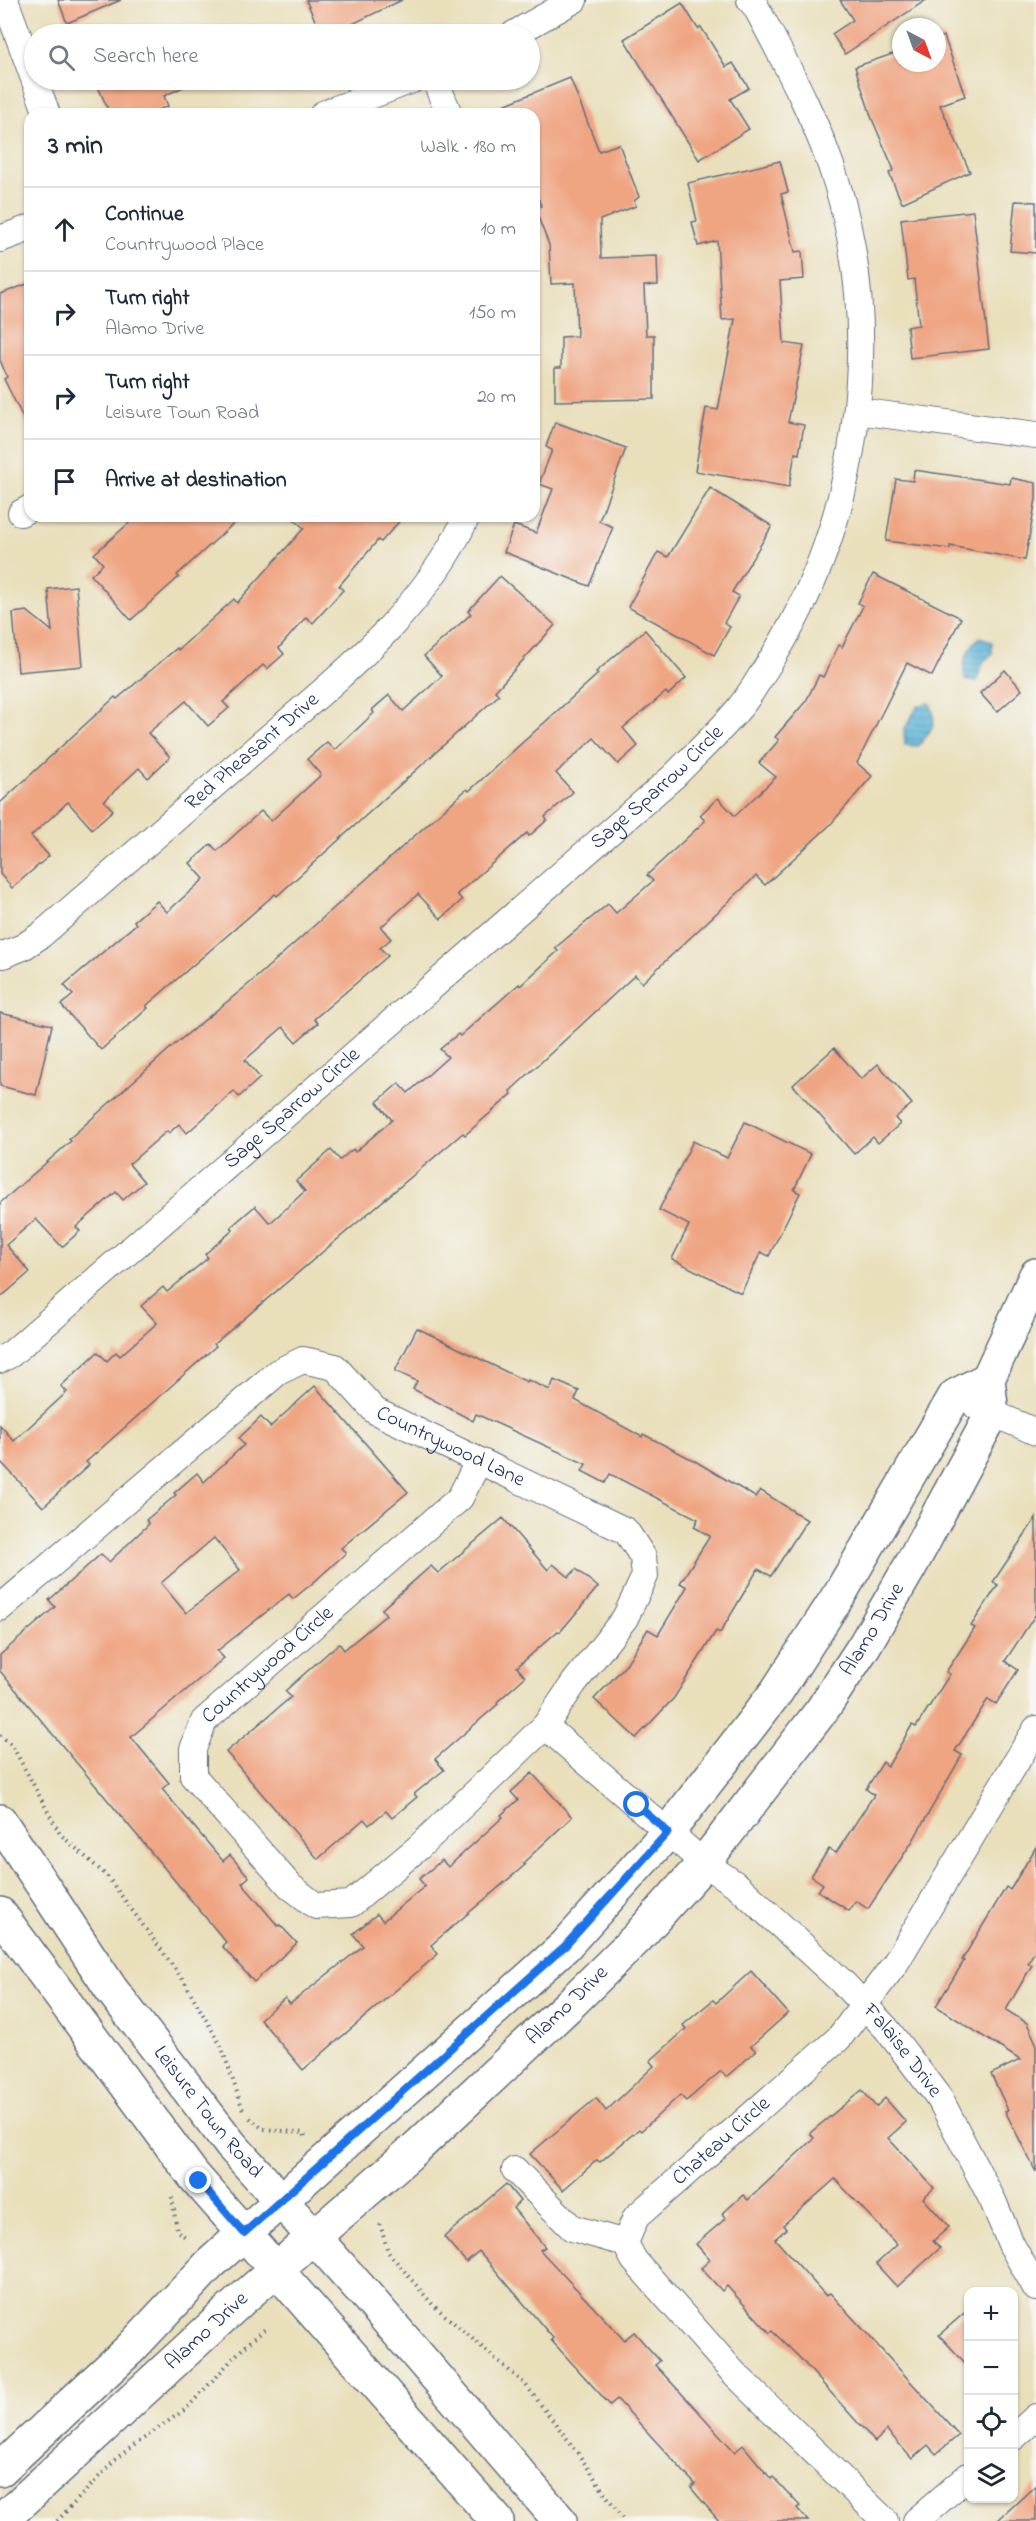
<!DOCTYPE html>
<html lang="en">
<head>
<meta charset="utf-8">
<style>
	:root { --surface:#fff; --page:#f2f2f3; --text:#1f2937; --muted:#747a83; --line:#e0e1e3 }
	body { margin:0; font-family:"Indie Flower",sans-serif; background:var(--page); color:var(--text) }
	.controls { position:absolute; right:18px; bottom:18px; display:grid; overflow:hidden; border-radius:12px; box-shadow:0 2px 4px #0004 }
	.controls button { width:54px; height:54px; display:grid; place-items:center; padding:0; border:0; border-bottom:2px solid var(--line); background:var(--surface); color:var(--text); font:30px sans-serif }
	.compass { position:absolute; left:892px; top:18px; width:54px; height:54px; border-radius:50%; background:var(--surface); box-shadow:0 2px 4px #0004; rotate:139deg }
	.stop { position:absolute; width:18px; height:18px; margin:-14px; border:4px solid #1a73e8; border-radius:50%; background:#fff }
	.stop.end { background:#1a73e8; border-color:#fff; box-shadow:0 2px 6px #0008 }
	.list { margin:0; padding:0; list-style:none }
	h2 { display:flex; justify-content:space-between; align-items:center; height:78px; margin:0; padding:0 24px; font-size:26px }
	h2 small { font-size:20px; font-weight:400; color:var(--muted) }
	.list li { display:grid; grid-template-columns:39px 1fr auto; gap:18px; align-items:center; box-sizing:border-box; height:84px; padding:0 24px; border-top:2px solid var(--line) }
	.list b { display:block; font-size:22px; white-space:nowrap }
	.list p { margin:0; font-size:20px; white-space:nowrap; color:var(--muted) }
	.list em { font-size:20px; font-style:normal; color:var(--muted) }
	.icon { flex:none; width:33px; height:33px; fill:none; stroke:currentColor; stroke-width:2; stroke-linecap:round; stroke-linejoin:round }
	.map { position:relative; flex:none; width:1036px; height:2521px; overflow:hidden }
	.search { position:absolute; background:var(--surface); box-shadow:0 2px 4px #0004; left:24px; top:24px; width:516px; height:66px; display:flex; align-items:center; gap:15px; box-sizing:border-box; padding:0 21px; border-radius:33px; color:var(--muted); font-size:22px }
	.panel { position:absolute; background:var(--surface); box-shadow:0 2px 4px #0004; left:24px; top:108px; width:516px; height:414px; border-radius:18px }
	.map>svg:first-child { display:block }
	.water { fill:url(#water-rules); stroke:#3a719a; stroke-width:1.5 }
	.building { fill:#efa482; fill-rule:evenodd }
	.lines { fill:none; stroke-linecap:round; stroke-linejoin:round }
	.minor-casing { stroke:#636d7f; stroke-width:28 }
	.major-casing { stroke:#636d7f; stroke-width:36 }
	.path { stroke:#636d7f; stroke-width:4; stroke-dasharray:1.5 4.5; stroke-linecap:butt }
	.minor { stroke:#fff; stroke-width:26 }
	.major { stroke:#fff; stroke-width:33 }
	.route { stroke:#1a73e8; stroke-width:8 }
	.labels { text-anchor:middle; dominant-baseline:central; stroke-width:4.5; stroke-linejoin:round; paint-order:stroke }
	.street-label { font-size:21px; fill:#1b2f5e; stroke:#f6f6f2 }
</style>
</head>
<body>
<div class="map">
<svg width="1036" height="2521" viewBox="0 0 1036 2521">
	<defs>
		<pattern id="water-rules" width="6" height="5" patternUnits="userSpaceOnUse" patternTransform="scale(1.5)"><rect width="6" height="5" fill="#5ab3d7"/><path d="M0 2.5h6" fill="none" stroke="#4a92b2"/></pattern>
	</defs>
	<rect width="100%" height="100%" fill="#f6f6f2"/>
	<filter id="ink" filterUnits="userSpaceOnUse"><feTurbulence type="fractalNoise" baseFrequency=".0167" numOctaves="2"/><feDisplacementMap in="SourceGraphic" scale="12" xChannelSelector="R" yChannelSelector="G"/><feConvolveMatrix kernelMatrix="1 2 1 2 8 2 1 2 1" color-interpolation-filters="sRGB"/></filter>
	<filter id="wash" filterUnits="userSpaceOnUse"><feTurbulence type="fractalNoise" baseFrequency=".008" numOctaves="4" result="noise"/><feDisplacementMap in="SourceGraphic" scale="24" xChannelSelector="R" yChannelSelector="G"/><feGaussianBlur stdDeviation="1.35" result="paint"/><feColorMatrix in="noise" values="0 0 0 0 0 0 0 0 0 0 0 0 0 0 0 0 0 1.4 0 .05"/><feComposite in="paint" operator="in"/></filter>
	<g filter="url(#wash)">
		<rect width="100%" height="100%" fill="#e9dfbb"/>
		<g class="water">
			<path d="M980,637l12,5v12l-9,8 -7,20 -11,-2c-3,-19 1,-30 15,-43z"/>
			<path d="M930,703c9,20 1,28 -12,43l-13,-1 -1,-15 14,-24z"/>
		</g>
		<g id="blocks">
			<g class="building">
				<polygon points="58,0 121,0 67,23"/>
				<polygon points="306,0 402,0 348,26 352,34 321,34"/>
				<polygon points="840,0 926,0 845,54 832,34 853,20"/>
				<polygon points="682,3 698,29 701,27 726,67 733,63 749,88 730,99 749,129 699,160 624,39"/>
				<polygon points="944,36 965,96 940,105 970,172 902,203 889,173 894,170 872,119 855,67 901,51 901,63 937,63 937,38"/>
				<polygon points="570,78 599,151 619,144 639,197 634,201 636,206 600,220 601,258 657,256 658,285 644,286 646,335 654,335 654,399 555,401 555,368 561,368 561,337 577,336 575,283 551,284 549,245 535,209 541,206 534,187 534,114 484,113"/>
				<polygon points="95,80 198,80 164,96 168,106 149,114 110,114"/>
				<polygon points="780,161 788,192 781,194 795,252 802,251 804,279 780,281 784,343 804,346 788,422 804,425 799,454 795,453 789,487 695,471 706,408 718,410 735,319 722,320 717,241 698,246 692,222 697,221 688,183"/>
				<polygon points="1015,201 1036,202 1036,253 1010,251"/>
				<polygon points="973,211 989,349 910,358 907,327 919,325 914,279 908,280 901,219"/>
				<polygon points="30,283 30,432 4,379 7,377 0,360 0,294"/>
				<polygon points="555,422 626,448 599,521 613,527 589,586 504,552 514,525 536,533 553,489 539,484 552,450 546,447"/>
				<polygon points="914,470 1010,484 1011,478 1036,483 1036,499 1025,560 950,546 950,549 886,541 896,479 913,481"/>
				<polygon points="710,488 772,526 732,592 739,596 724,623 730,627 714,655 628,607 658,552 668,557"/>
				<polygon points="137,516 242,516 177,575 179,577 131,620 91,575 103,564 94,554"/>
				<polygon points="290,516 404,516 381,542 378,540 339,586 343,590 313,623 306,617 279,648 284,654 267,669 263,665 223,702 229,708 208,726 186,701 148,733 170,757 148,778 139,768 104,801 113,810 92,829 68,802 31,836 49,856 12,888 0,874 0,803 115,697 117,699 177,648 178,650 234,599 237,603 304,528"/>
				<polygon points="873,574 961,618 932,676 907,663 857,763 872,776 830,825 765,885 756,876 642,983 635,975 510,1091 512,1094 465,1135 463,1133 214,1344 216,1346 86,1462 89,1465 43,1507 0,1461 0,1425 14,1441 67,1392 61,1386 98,1352 107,1361 116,1352 120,1356 157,1323 141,1306 163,1287 167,1292 208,1258 205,1254 233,1230 231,1227 255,1206 270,1223 305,1191 296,1181 331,1150 340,1160 353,1149 355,1152 392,1120 377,1102 399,1083 408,1093 448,1057 440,1049 458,1034 460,1036 519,984 520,986 558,951 555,948 608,904 616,913 653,881 647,875 705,821 700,815 718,798 735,816 776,777 759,763 779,740 775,737 806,701 819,675 823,677 839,645 842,647 863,606 858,603"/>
				<polygon points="500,576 555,625 495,691 499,695 277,896 275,894 146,1006 148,1008 101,1050 61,1005 73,995 64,985 136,924 134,921 157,901 167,912 204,879 190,863 211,844 217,851 261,811 271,821 321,775 307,759 327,742 335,750 374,713 372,710 389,695 403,711 442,676 424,656 471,614 468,611"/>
				<polygon points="76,586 83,666 18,672 13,613 27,611 52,631 48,589"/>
				<polygon points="645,630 686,678 668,695 666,692 623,728 638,746 618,764 594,738 556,773 573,792 545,817 547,820 529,836 527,833 457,894 462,900 441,919 418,894 381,927 391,939 380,948 388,956 314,1019 318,1023 296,1042 283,1027 245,1060 260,1078 239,1097 234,1091 187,1133 179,1124 169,1133 167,1131 129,1164 144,1182 123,1200 116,1192 76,1227 80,1231 62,1247 36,1219 6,1245 30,1272 0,1298 0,1203 71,1141 69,1139 174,1045 250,983 467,789 469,791 598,674 596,672"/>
				<polygon points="1005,670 1022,690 997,712 980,693"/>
				<polygon points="0,1013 52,1025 36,1095 0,1086"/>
				<polygon points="834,1048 861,1079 878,1064 912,1104 895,1118 900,1124 878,1143 873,1137 854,1154 793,1085"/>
				<polygon points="745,1122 811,1154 794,1190 800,1193 769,1256 761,1252 741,1293 672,1259 689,1225 659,1210 693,1141 727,1158"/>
				<polygon points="417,1328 527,1382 528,1380 550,1390 554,1380 579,1391 575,1400 642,1437 643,1434 695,1461 755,1497 760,1490 807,1520 771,1576 758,1569 720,1633 716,1631 674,1698 636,1738 594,1699 625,1666 648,1629 658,1635 687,1587 680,1583 710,1536 694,1527 698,1519 610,1474 605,1483 582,1471 586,1464 476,1414 473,1421 413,1389 417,1381 395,1371"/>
				<path d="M315,1386l93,106 -67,56 5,5 -32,29 -21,17 -4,-5 -72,57 7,7 -93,79 38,46 -7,6 61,72 7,-6 19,22 -7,6 36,43 2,-1 17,18 -43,39 -32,-36 4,-4 -226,-271v-16l55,-48 -6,-7 52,-46 8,8 40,-38 -3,-4 30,-25 -2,-2 23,-20 7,9 40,-37 -5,-7 22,-21 9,10zM214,1538l26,32 -54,43 -25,-30z"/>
				<polygon points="503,1518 548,1570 553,1564 569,1577 576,1569 598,1587 560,1632 558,1631 517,1667 525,1677 497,1702 498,1704 435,1759 444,1770 414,1794 417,1797 392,1818 386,1811 369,1825 364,1819 318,1859 226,1752 291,1697 285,1691 339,1643 344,1650 386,1615 382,1609 431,1566 438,1573"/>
				<polygon points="1036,1518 1036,1614 1005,1661 1018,1670 996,1704 988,1699 955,1751 962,1755 912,1842 868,1909 856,1901 849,1911 818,1891 823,1884 811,1876 829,1849 836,1853 874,1795 866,1789 883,1762 888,1766 912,1725 916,1727 950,1674 946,1672 975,1628 971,1626 998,1585 993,1582"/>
				<polygon points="532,1773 572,1817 523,1863 525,1865 431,1945 438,1954 303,2070 260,2019 285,1998 290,2004 363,1946 353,1934 377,1914 383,1921 425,1886 419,1879 442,1860 448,1867 503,1817 501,1815 518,1800 511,1792"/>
				<polygon points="1036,1847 1036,1949 1028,1963 1032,1965 1006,2010 1027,2023 1036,2043 1036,2172 1005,2111 1008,2110 991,2074 1020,2060 936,2006 964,1961 962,1960 1006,1887 1010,1890"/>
				<polygon points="751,1971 788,2013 751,2046 756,2051 726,2077 721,2071 686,2101 680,2095 641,2131 639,2129 600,2162 597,2160 563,2190 530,2154 596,2098 606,2111 654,2066 650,2061 686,2029 683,2025 713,2000 716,2003"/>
				<polygon points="862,2090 876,2107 885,2098 906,2122 888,2138 934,2188 923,2198 949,2227 933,2241 940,2248 897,2287 876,2264 897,2245 835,2179 783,2225 786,2229 775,2239 826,2296 830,2293 959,2435 936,2454 928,2445 912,2459 887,2430 875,2442 799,2357 772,2331 770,2333 727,2286 722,2291 701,2268 710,2260 696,2244 726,2218 722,2214 743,2195 748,2200 814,2138 810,2133"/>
				<polygon points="506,2184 520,2201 513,2208 545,2247 540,2250 624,2340 634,2332 660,2361 655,2365 697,2410 735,2452 743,2445 771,2479 773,2477 800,2506 797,2508 808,2521 719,2521 691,2488 695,2484 617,2399 610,2405 551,2340 553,2338 479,2251 466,2262 444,2237"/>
				<polygon points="969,2309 969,2367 939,2335"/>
				<polygon points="1036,2485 1036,2521 997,2521"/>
			</g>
		</g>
	</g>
	<g filter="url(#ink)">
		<use href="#blocks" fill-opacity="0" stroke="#636d7f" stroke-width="1.5"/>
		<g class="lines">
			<defs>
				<g id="minor">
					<polyline points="5,0 47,114"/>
					<polyline points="514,34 574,0"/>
					<polyline points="435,80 449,114"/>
					<polyline points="323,114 412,80"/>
					<polyline points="0,239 30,228"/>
					<polyline points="858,411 1036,435"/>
					<polyline points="21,513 30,508"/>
					<path id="s1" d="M0,954l3,1 20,-8 18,-12c70,-61 140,-122 210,-182 82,-71 170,-137 216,-237"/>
					<path id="s2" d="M0,1360l11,-6 663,-578c22,-23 46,-44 66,-69 11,-13 20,-30 30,-45 88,-138 114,-321 67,-478 -19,-62 -51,-120 -81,-177l-6,-7"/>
					<polyline points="976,1406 1036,1432"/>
					<path id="s3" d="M0,1608l278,-236 25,-12 32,7 40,44 251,120 17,26 2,19 -20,42 -51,65 -29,43 -126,121 -68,57 -35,2 -26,-20 -97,-110v-27l11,-28 256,-223 18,-36"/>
					<path id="s4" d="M545,1726l159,137 34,23 103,95 45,47 54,71 53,102 18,43 25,44"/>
					<polyline points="515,2170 572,2228 625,2243"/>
					<polyline points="1014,2437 1036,2417"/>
					<path id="s5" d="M885,2521l-152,-149 -99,-112 -9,-17 11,-26 203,-179 56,-74 141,-235"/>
					<polyline points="916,2521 968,2476"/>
				</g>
				<g id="major">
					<path id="s6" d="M0,1821l111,168 120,156 134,149 195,227"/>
					<polyline points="0,1914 193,2175 497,2521"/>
					<polyline points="0,2470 131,2348 210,2264 565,1946 668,1832 777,1691 842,1590 955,1396 988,1379"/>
					<path id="s7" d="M1,2521l240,-221 175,-152 153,-143 68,-67 67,-75 118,-153 42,-64 47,-81 81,-151 -4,-35 48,-104"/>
				</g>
			</defs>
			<use href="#minor" class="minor-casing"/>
			<use href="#major" class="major-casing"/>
			<g class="path">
				<polyline points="0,1735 12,1745 60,1834 107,1876 184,1981 222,2048 243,2110"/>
				<polyline points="250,2118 263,2129 304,2133 306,2140"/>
				<polyline points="172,2197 177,2231 187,2238"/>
				<polyline points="380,2224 388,2252 433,2305 525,2384 577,2452 624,2521"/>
				<polyline points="57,2521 119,2456 187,2408 239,2352 266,2328"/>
			</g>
			<use href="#minor" class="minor"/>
			<use href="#major" class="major"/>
		</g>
	</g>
	<g class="lines" filter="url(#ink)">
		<polyline class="route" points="199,2181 244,2233 565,1946 668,1832 637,1805"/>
	</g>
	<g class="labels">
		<g class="street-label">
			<text stroke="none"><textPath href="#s1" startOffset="326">Red Pheasant Drive</textPath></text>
			<text stroke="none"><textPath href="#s2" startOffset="872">Sage Sparrow Circle</textPath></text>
			<text stroke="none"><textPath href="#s2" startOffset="386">Sage Sparrow Circle</textPath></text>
			<text stroke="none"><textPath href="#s3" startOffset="568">Countrywood Lane</textPath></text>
			<text stroke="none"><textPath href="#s7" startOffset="1252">Alamo Drive</textPath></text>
			<text stroke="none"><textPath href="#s3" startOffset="1614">Countrywood Circle</textPath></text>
			<text stroke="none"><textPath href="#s7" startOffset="766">Alamo Drive</textPath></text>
			<text stroke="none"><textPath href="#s4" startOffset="484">Falaise Drive</textPath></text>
			<text stroke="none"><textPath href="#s6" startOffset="358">Leisure Town Road</textPath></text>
			<text stroke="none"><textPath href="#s5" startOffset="524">Chateau Circle</textPath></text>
			<text stroke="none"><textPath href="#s7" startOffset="280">Alamo Drive</textPath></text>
		</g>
	</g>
</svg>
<div class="controls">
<button>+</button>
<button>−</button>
<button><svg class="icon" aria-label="locate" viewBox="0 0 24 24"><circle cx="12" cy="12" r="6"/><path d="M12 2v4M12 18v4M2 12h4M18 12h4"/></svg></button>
<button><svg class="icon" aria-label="layers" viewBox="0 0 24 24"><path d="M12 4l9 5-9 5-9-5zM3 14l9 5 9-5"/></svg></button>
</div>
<svg class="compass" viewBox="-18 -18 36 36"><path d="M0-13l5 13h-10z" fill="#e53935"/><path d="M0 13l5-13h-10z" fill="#747a83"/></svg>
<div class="stop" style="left:637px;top:1805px"></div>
<div class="stop end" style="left:199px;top:2181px"></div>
<div class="search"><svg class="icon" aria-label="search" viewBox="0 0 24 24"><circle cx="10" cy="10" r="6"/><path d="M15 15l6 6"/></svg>Search here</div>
<section class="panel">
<h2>3 min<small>Walk · 180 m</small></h2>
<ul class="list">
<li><svg class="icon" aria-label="ahead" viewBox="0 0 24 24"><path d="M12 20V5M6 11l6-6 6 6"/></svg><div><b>Continue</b><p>Countrywood Place</p></div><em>10 m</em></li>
<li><svg class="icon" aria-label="right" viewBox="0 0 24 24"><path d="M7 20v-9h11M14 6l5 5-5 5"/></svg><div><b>Turn right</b><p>Alamo Drive</p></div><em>150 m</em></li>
<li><svg class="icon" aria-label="right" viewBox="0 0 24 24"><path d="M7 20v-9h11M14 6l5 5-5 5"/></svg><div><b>Turn right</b><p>Leisure Town Road</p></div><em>20 m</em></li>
<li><svg class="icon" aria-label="arrive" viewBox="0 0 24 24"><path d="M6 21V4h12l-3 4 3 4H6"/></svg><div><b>Arrive at destination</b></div></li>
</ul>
</section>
</div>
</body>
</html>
